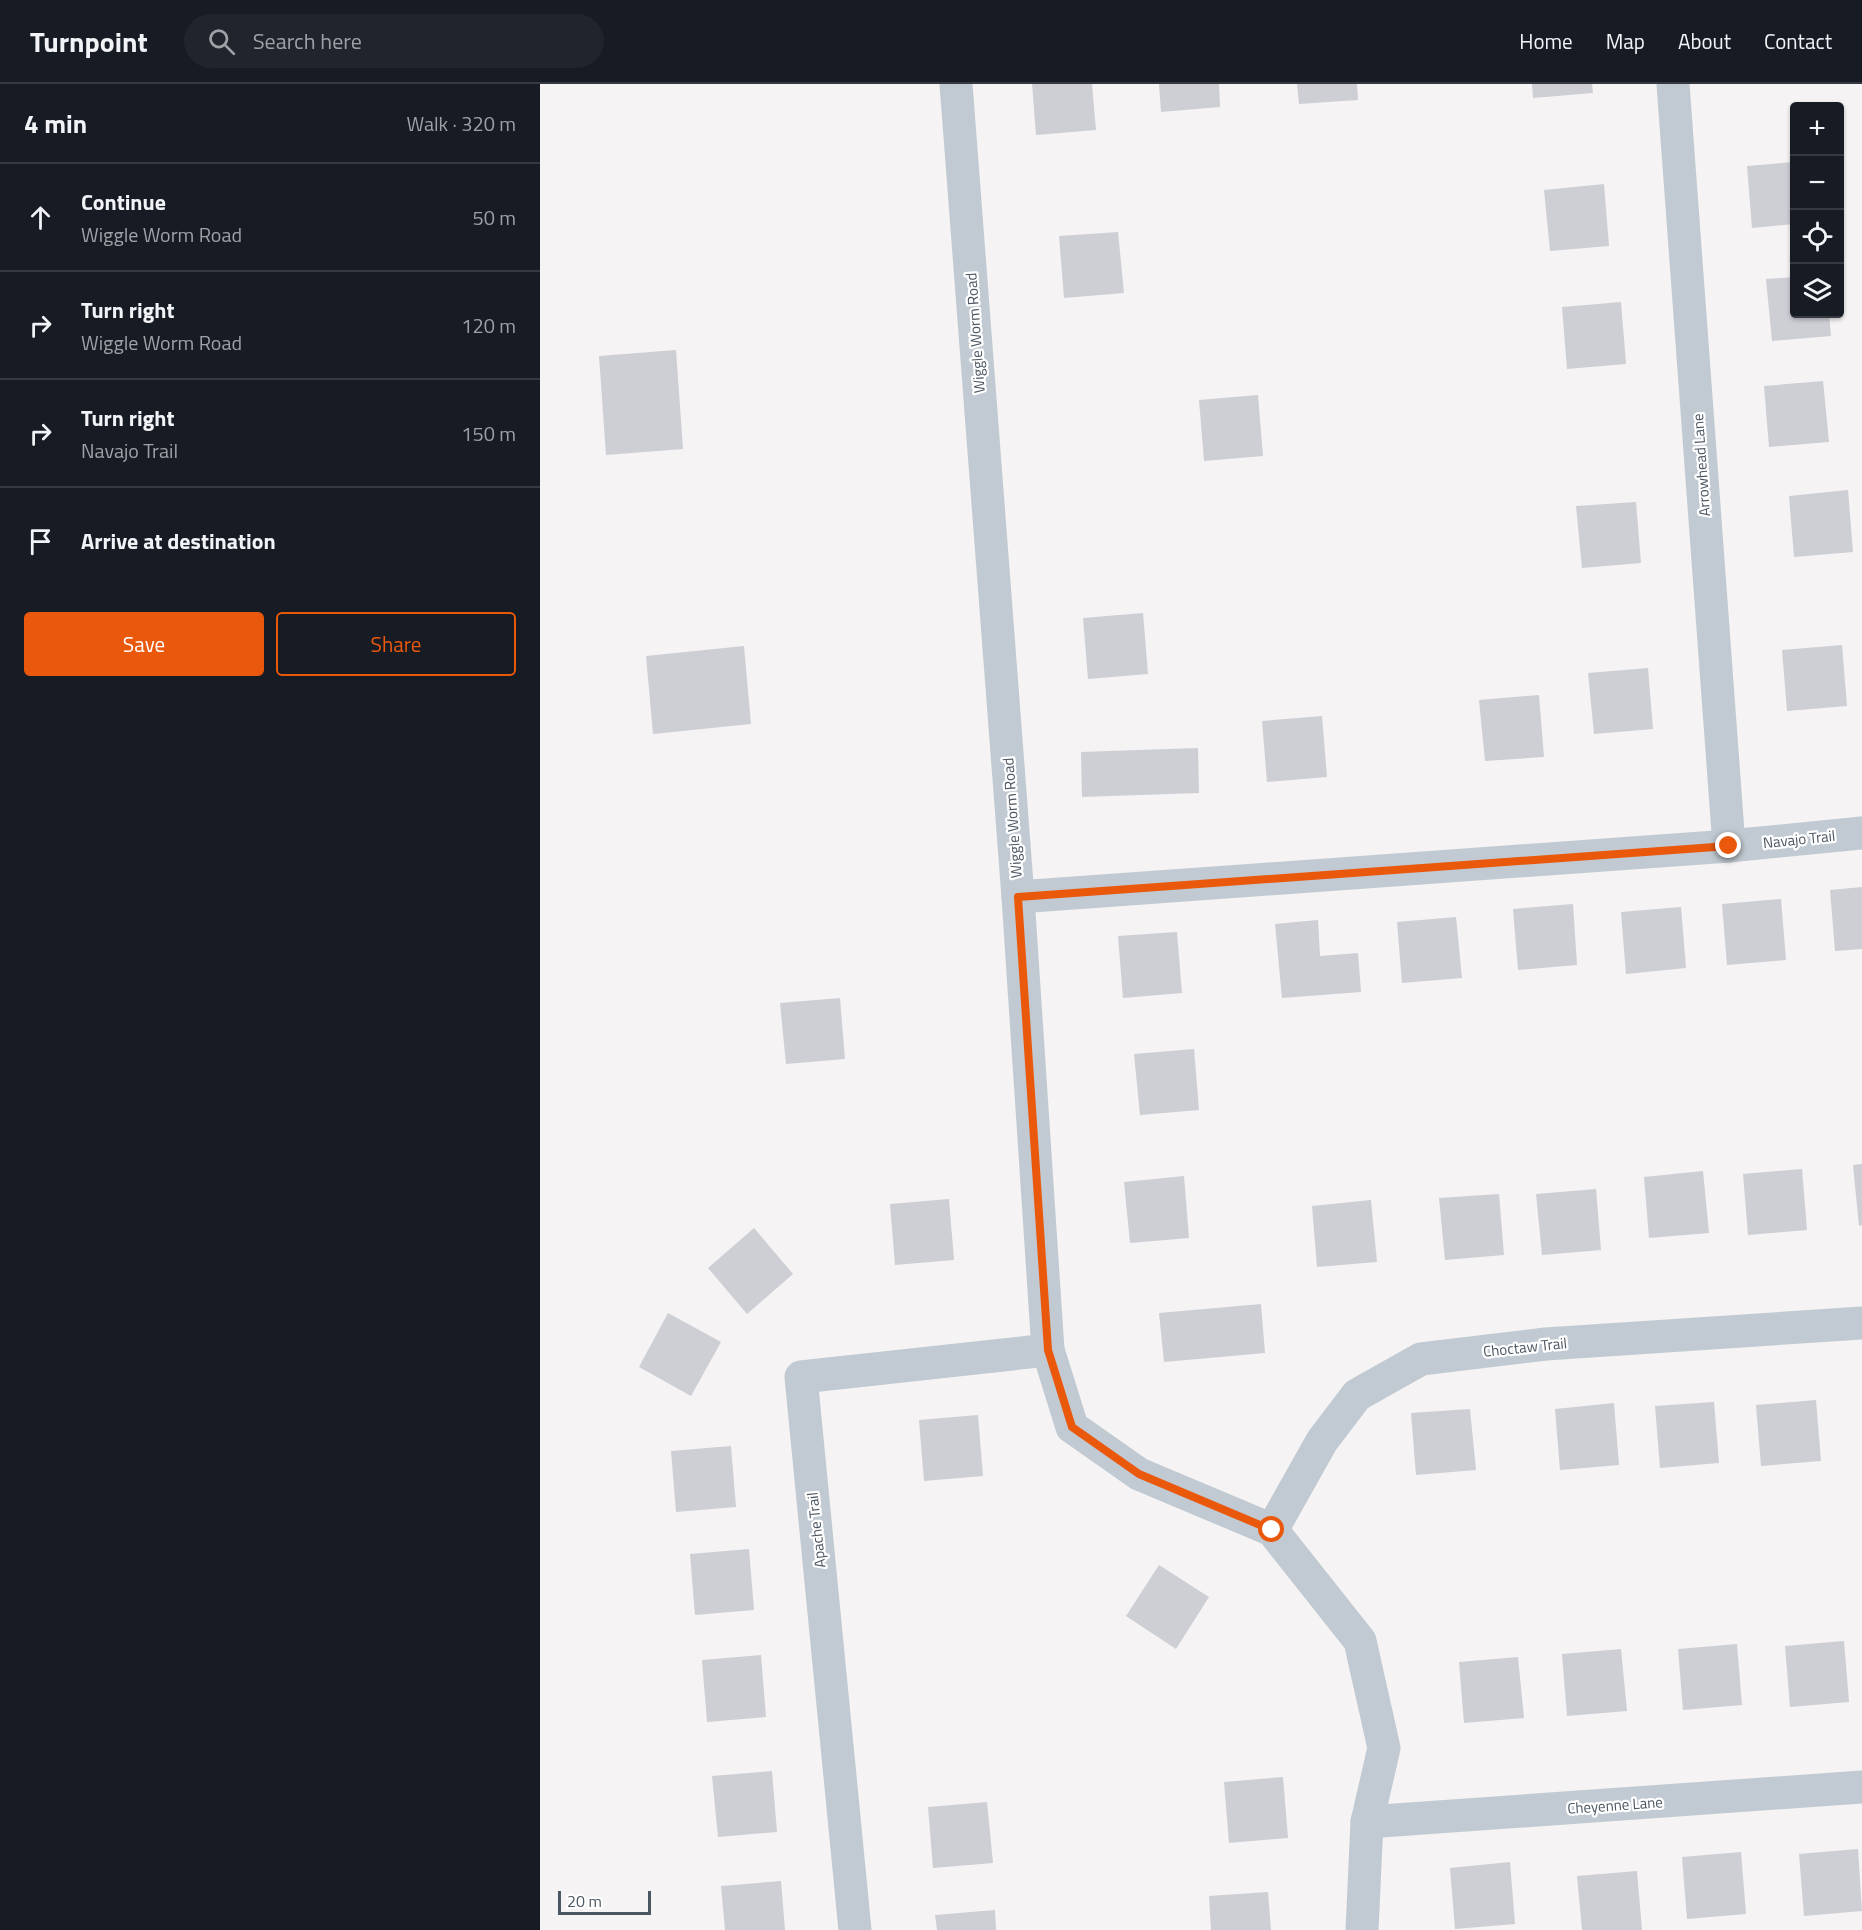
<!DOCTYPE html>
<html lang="en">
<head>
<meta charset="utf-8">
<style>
	:root { --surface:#171b24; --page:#20242c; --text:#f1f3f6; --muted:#9ea1a6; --line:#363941; --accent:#ea580c }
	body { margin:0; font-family:"Titillium Web",sans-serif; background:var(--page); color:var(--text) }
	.controls { position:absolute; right:18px; top:18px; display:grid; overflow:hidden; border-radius:6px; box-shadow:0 2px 4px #0004 }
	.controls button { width:54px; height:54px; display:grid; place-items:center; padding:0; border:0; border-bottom:2px solid var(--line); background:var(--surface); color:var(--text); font:30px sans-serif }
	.scale { position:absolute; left:18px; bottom:15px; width:93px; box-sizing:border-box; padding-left:6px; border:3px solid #4a5661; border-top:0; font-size:16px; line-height:21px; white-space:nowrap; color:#4a5661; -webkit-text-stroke:4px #fff; paint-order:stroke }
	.stop { position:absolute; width:18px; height:18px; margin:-14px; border:4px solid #ea580c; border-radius:50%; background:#fff }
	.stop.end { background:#ea580c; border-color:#fff; box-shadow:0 2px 6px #0008 }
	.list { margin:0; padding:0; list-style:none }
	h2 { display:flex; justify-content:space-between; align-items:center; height:78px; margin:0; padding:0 24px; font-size:26px }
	h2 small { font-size:20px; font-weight:400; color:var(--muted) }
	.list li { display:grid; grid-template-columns:39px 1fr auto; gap:18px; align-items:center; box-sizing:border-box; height:108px; padding:0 24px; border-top:2px solid var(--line) }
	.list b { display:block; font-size:22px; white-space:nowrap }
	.list p { margin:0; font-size:20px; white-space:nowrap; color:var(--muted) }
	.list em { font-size:20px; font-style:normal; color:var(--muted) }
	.actions { display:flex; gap:12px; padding:18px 24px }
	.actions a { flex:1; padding:14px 0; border:2px solid var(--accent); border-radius:6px; text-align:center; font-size:21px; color:var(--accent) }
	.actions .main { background:var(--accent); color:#fff }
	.icon { flex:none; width:33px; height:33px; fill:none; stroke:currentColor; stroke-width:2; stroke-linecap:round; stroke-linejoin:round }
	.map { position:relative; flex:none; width:1322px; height:1846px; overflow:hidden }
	header { display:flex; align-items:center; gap:36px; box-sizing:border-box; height:84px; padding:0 30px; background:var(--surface); border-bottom:2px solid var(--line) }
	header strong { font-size:28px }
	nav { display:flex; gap:33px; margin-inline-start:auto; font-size:21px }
	.search { width:420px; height:54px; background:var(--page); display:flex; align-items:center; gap:15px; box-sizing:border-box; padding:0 21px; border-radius:33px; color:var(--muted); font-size:22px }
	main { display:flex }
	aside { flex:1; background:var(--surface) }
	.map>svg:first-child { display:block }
	.building { fill:#cdcfd5 }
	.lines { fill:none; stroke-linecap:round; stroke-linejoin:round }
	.street { stroke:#c1cad2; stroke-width:33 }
	.route { stroke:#ea580c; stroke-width:8 }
	.labels { text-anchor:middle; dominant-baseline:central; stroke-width:4.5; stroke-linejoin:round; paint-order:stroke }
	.street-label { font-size:15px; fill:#4a5661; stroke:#fff }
</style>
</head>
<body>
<header>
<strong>Turnpoint</strong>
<div class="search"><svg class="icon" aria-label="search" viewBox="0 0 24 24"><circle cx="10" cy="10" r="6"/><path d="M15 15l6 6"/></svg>Search here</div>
<nav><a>Home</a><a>Map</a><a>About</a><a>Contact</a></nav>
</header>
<main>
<aside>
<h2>4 min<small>Walk · 320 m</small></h2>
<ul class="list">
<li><svg class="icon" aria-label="ahead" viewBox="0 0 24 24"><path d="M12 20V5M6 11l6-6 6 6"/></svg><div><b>Continue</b><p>Wiggle Worm Road</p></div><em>50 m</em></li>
<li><svg class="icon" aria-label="right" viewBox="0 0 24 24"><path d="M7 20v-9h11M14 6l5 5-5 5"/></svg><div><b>Turn right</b><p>Wiggle Worm Road</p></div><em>120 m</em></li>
<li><svg class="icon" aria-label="right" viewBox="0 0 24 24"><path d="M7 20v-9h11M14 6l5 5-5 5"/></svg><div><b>Turn right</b><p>Navajo Trail</p></div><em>150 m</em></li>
<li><svg class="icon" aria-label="arrive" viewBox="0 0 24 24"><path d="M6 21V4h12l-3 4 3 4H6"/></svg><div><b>Arrive at destination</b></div></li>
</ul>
<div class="actions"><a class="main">Save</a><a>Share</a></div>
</aside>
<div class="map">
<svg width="1322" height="1846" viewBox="0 0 1322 1846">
	<rect width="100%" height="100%" fill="#f5f3f3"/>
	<g class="building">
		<polygon points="492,0 552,0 556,46 496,51"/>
		<polygon points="619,0 679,0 680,23 621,28"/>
		<polygon points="757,0 817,0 818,16 759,20"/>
		<polygon points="992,0 1052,0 1053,9 993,14"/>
		<polygon points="1254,78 1254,140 1212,144 1207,82"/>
		<polygon points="1064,100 1069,162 1010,167 1004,106"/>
		<polygon points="578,148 584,209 524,214 519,152"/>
		<polygon points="1254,193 1254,230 1289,230 1291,252 1232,257 1226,195"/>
		<polygon points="1081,218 1086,280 1027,285 1022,223"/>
		<polygon points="136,266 143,365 66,371 59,272"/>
		<polygon points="1283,297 1289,358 1229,363 1224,302"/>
		<polygon points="718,311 723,372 664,377 659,316"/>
		<polygon points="1308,406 1313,468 1254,473 1249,412"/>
		<polygon points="1096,418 1101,479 1042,484 1036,422"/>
		<polygon points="603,529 608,590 548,595 543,534"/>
		<polygon points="1302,561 1307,622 1247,627 1242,566"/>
		<polygon points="204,562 211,640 113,650 106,572"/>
		<polygon points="1108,584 1113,645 1054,650 1048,589"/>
		<polygon points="999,611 1004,673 945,677 939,616"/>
		<polygon points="782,632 787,693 727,698 722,637"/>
		<polygon points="658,664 659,709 542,713 541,668"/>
		<polygon points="1322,803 1322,865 1295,867 1290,806"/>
		<polygon points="1241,815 1246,876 1187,881 1182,820"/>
		<polygon points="1033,820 1037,881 978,886 973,825"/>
		<polygon points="1141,823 1146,884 1086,890 1081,828"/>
		<polygon points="916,833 922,894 862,899 857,838"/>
		<polygon points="778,836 780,872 818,869 821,908 742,914 735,840"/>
		<polygon points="637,848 642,909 583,914 578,852"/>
		<polygon points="300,914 305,975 246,980 240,919"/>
		<polygon points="654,965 659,1026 600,1031 594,970"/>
		<polygon points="1322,1080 1322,1141 1319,1142 1313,1081"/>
		<polygon points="1262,1085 1267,1146 1208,1151 1203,1090"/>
		<polygon points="1163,1087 1169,1149 1109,1154 1104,1093"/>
		<polygon points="644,1092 649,1154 590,1159 584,1098"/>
		<polygon points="1056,1105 1061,1166 1002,1171 996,1110"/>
		<polygon points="959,1110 964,1171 905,1176 899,1114"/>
		<polygon points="409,1115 414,1176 355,1181 350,1120"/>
		<polygon points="831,1116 837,1178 777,1183 772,1122"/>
		<polygon points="214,1144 253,1190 207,1230 168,1184"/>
		<polygon points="721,1220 725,1269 624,1278 619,1229"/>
		<polygon points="128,1229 181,1258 151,1312 99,1283"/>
		<polygon points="1276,1316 1281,1377 1221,1382 1216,1321"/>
		<polygon points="1174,1318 1179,1379 1120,1384 1115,1322"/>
		<polygon points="1074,1319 1079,1381 1020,1386 1015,1325"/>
		<polygon points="930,1325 936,1386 876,1391 871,1329"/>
		<polygon points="438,1331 443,1392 384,1397 379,1336"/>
		<polygon points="191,1362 196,1423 136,1428 131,1367"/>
		<polygon points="209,1465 214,1526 155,1531 150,1470"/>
		<polygon points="619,1481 669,1513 636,1565 586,1532"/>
		<polygon points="1304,1557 1309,1618 1250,1623 1245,1562"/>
		<polygon points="1197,1560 1202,1621 1143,1626 1138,1565"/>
		<polygon points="1081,1565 1087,1627 1027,1632 1022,1570"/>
		<polygon points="221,1571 226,1633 167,1638 162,1576"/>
		<polygon points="978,1573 984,1634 924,1639 919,1578"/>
		<polygon points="232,1687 237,1748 178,1753 172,1692"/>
		<polygon points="743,1693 748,1754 689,1759 684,1698"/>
		<polygon points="447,1718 453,1779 393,1784 388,1723"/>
		<polygon points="1318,1765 1322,1827 1264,1832 1259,1770"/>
		<polygon points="1201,1768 1206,1830 1147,1835 1142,1773"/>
		<polygon points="970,1778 975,1840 915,1845 910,1784"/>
		<polygon points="1097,1787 1102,1846 1042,1846 1037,1792"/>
		<polygon points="241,1797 245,1846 185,1846 181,1802"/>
		<polygon points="728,1808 731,1846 671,1846 669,1812"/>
		<polygon points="455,1826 456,1846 397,1846 395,1831"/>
	</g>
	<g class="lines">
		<g class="street">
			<polyline points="416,0 478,813 508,1266 532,1343 599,1390 732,1446 820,1557 844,1664 827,1738 822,1846"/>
			<polyline points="1133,0 1189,762"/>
			<polyline points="478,813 1189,762 1322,749"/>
			<polyline points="732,1446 782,1357 817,1311 881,1275 1006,1260 1322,1239"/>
			<polyline points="827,1738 1322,1703"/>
			<polyline points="315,1846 261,1293 508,1266"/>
		</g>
	</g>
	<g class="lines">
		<polyline class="route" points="732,1446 599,1390 532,1343 508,1266 478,813 1189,762"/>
	</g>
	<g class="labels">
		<g class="street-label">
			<text transform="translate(435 249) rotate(-94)">Wiggle Worm Road</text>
			<text transform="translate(1161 381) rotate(-94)">Arrowhead Lane</text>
			<text transform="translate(472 734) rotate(-94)">Wiggle Worm Road</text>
			<text transform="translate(1259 755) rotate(-6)">Navajo Trail</text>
			<text transform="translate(985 1263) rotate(-6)">Choctaw Trail</text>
			<text transform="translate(276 1446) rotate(-96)">Apache Trail</text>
			<text transform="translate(1075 1721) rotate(-4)">Cheyenne Lane</text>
		</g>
	</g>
</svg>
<div class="controls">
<button>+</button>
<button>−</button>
<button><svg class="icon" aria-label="locate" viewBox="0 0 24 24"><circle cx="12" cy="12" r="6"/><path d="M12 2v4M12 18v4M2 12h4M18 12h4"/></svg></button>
<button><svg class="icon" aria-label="layers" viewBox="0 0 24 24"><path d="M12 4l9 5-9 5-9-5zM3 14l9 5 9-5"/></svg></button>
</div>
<div class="scale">20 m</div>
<div class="stop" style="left:732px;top:1446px"></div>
<div class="stop end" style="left:1189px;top:762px"></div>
</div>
</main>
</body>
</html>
